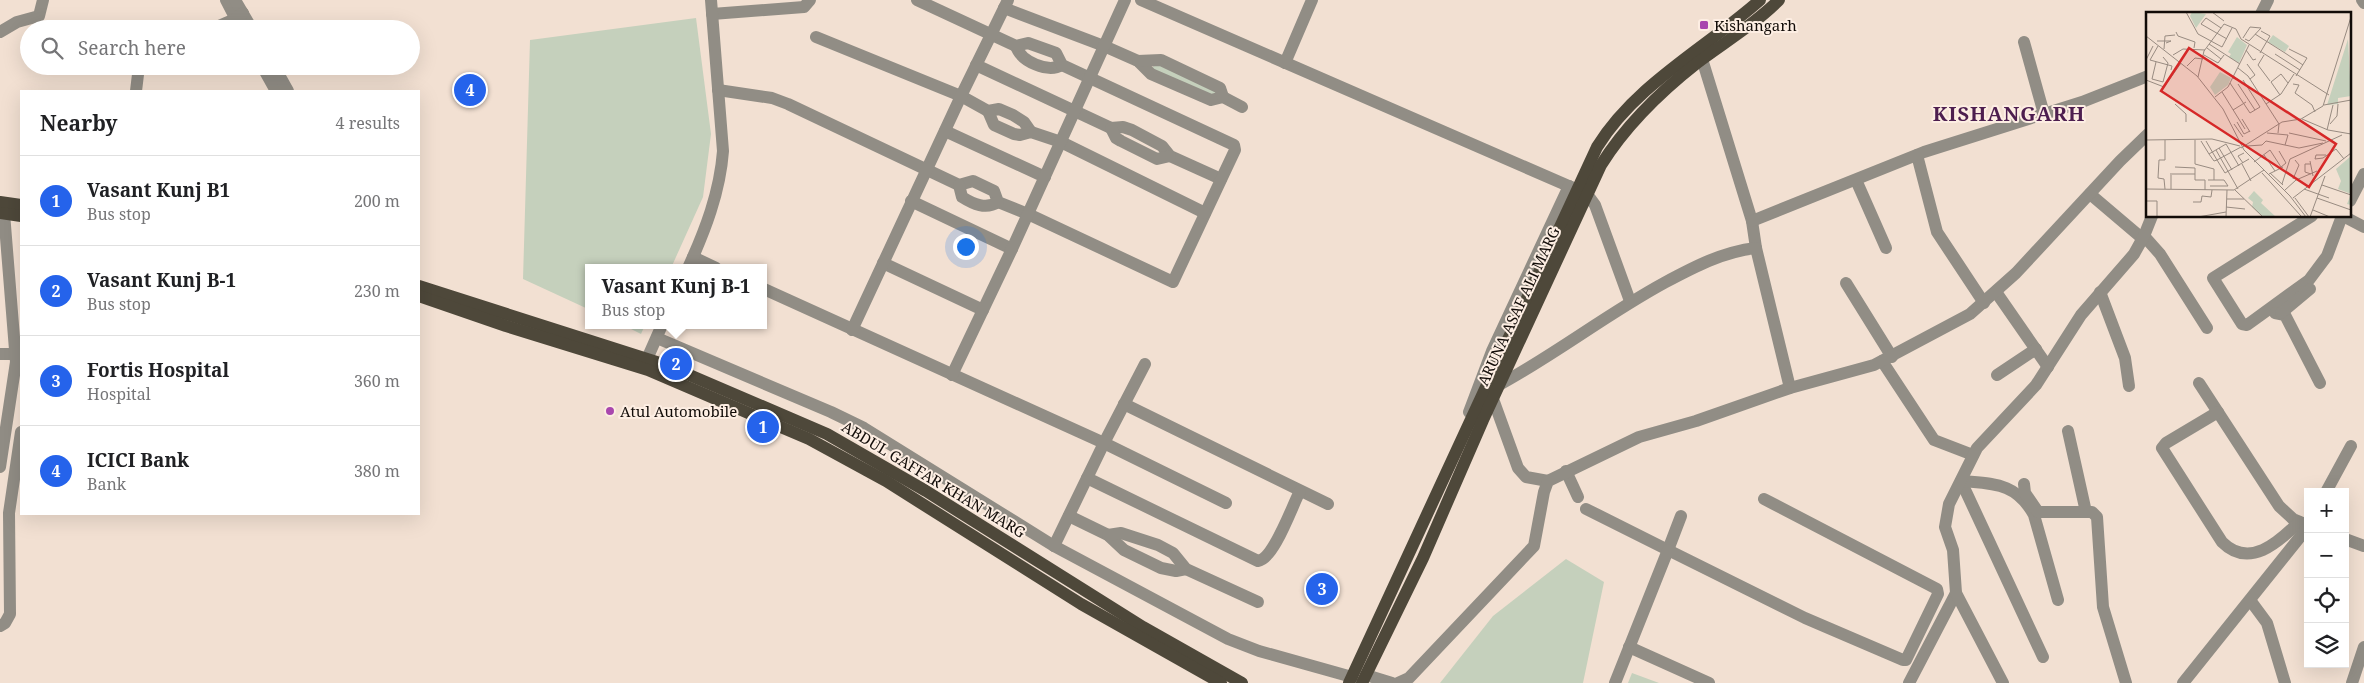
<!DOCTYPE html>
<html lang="en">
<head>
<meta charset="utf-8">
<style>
	:root { --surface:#fff; --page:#f2f2f2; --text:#202124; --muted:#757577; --line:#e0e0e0; --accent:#2563eb }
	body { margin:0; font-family:"Noto Serif",serif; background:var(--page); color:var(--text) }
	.controls { position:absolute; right:15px; bottom:15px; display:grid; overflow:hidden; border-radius:0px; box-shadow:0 5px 20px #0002 }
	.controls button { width:45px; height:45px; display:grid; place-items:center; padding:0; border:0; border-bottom:1px solid var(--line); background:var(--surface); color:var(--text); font:25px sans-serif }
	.you { position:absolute; left:965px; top:246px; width:18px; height:18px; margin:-12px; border:4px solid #fff; border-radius:50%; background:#1a73e8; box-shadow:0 0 0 8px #1a73e833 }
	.badge { display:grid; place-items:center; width:32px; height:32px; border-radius:50%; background:var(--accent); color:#fff; font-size:16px; font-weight:700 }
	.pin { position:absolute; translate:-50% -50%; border:2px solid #fff; box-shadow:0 1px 5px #0006 }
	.popup { position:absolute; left:585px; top:264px; width:182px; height:65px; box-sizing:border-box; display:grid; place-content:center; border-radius:0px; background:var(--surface); filter:drop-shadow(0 1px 4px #0005); font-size:16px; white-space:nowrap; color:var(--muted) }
	.popup b { font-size:19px; color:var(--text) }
	.popup::after { content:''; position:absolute; left:50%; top:100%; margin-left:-10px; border:10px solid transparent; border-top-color:var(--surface) }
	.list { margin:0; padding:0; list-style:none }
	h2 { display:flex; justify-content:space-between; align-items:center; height:65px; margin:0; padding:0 20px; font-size:21px }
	h2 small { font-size:16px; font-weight:400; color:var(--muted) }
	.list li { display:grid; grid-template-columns:32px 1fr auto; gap:15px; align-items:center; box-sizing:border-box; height:90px; padding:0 20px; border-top:1px solid var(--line) }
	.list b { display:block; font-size:19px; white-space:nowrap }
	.list p { margin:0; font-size:16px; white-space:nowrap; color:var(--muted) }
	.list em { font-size:16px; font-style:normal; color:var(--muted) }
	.icon { flex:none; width:28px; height:28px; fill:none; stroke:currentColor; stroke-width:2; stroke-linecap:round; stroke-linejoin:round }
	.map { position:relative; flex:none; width:2364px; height:683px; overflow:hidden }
	.search { position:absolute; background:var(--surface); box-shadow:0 5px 20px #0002; left:20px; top:20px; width:400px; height:55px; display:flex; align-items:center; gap:12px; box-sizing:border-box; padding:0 18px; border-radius:28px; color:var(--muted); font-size:19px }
	.panel { position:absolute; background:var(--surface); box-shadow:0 5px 20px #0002; left:20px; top:90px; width:400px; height:425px; border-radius:0px }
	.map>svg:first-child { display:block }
	.green { fill:#c5d0bc }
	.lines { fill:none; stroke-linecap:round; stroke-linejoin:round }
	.minor { stroke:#918d85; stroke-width:12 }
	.major { stroke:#4e483a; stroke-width:12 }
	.poi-dot { fill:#a947ae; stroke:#fdeee3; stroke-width:2 }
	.labels { text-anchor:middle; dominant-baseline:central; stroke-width:4; stroke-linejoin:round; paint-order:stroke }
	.poi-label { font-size:15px; fill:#120c08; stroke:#fdeee3; text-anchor:start }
	.street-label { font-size:15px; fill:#120c08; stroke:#fdeee3 }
	.district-label { font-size:20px; font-weight:bold; letter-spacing:1px; fill:#4d1e4f; stroke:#fdeee3 }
	.inset-road { fill:none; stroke:#988b81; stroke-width:1 }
	.view { fill:#d62828; fill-opacity:0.15; stroke:#d62828; stroke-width:2.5 }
	.inset-edge { fill:none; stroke:#120c08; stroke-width:2.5 }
</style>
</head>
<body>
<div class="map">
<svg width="2364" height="683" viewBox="0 0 2364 683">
	<rect width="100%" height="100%" fill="#f2e0d2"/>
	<g class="green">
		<polygon points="696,18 711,134 703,197 671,268 588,268 588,309 523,279 530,40"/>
		<polygon points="1157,60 1227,95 1213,97 1151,70"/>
		<polygon points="623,325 645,325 641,334"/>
		<polygon points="1566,559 1604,582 1583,683 1440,683 1493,616"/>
		<polygon points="1632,673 1659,683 1628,683"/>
	</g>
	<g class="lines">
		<g class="minor">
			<polyline points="226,0 241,29"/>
			<polyline points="235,0 252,29"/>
			<polyline points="1141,0 1587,194 1595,205 1630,301"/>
			<polyline points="2362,0 2364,3"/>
			<polyline points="1004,8 1104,46 1138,61 1151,74 1211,100 1223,97 1242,107"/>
			<polyline points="712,14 804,7 810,0"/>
			<polyline points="2261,14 2268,0"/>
			<polyline points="212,29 235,19 243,13"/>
			<polyline points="0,32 17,22 39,16 43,0"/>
			<polyline points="816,37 961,96 988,111 999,109 1013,115 1024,122 1031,132"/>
			<polyline points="2024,42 2044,114"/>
			<path d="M1016,46c5,16 32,27 46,19"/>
			<polyline points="1702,59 1752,221 1756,248"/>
			<polyline points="1138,61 1161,60 1220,88 1223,97"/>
			<polyline points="1285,63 1312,0"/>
			<polyline points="976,65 1111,128 1123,127 1132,130 1162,146 1170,156 1221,179"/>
			<polyline points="262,66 276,91"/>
			<polyline points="274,66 288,91"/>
			<polyline points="718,90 772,98 788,104 959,185 973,181 994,191 998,202 1028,214 1173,282 1235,150 1234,145 1062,65 1056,53 1028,43 1016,46 917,0"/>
			<polyline points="136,91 139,66"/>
			<polyline points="988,111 994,125 1014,134 1020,135 1031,132 1061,142 1205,213"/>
			<polyline points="1111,128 1116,138 1121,141 1157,159 1170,156"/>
			<polyline points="945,131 1045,177"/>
			<polyline points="1917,155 1937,232 1984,303"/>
			<polyline points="1856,180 1886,248"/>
			<path d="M959,185l3,12c11,7 24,13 36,5"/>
			<polyline points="2090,194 2143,239"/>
			<polyline points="911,201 1012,249"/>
			<polyline points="2350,201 2364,174"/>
			<polyline points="2312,216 2213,278 2242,324 2247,325 2309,280 2327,256 2342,216"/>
			<polyline points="2343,216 2364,227"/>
			<polyline points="1752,221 1924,152 2082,102 2148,76"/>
			<polyline points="2144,236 2160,254 2207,328"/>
			<polyline points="693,257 716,268"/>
			<polyline points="883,263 983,310"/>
			<path d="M688,268c17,-37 32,-76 35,-117l-12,-151"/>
			<polyline points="1846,283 1892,357"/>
			<polyline points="764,289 1104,443 1226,503"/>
			<polyline points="1996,292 2048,367"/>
			<polyline points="2100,292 2125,358 2129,386"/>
			<polyline points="2275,313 2285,315 2320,383"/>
			<polyline points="2281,313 2310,289"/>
			<polyline points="852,330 961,96 1008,0"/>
			<polyline points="657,338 831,412 864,428 1054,546 1228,639 1259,651 1352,677"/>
			<polyline points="0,354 16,354"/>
			<polyline points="647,359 662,325"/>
			<polyline points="1882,361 1934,440 1973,455"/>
			<polyline points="952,375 1012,249 1125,0"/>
			<polyline points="1997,375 2036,349"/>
			<polyline points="2199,383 2279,506 2293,519 2305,524"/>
			<path d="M1499,385c57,-31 108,-71 165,-102 30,-16 58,-31 92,-35l34,140"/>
			<polyline points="1493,399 1518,468 1526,477 1548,481"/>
			<polyline points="1124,404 1328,504"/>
			<polyline points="1469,412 1492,351 1569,186"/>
			<path d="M2218,412l-52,31 -4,5 60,94c27,27 56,1 77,-20"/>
			<polyline points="2068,431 2086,512"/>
			<polyline points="0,467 16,362 4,213"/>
			<polyline points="1566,471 1578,497"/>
			<path d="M1087,478l171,83c16,-2 34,-55 42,-70"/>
			<polyline points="1961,481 2043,657"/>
			<path d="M1961,481c32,3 55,1 73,34l24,85"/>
			<polyline points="2024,484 2025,493 2038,512 2092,512 2097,517 2103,607 2126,683"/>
			<polyline points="2326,492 2351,446"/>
			<polyline points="1586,509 1668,550 1681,516"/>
			<polyline points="1069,516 1108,535 1124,550 1161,568 1176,571 1186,569"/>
			<polyline points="1108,535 1121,533 1158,545 1173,553 1186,569 1258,602"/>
			<polyline points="2345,539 2364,546"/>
			<polyline points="1054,546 1104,443 1145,364"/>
			<polyline points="2250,600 2267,623 2285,683"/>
			<polyline points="0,626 5,623 10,614 9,513 21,432"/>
			<polyline points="1629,647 1709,683"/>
			<polyline points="1366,675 1392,683"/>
			<polyline points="1398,683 1409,678 1534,546 1544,492 1548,481 1639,437 1696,421 1790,388 1874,365 1970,314 2016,273 2120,161 2148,134"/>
			<polyline points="1615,683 1668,550 1805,618 1903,660 1906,660 1938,594 1937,589 1764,499"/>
			<polyline points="1909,683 1956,593"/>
			<polyline points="2003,683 1956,593 1953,550 1945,527 1949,504 1977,448 2036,385 2081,315 2134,254 2144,236 2152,216"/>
			<polyline points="2183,683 2308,527"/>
			<polyline points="2352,683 2364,647"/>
		</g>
		<g class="major">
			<polyline points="0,202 21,205"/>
			<polyline points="0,213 21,216"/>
			<polyline points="419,286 666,365 827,434 926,491 1143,627 1242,683"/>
			<polyline points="419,296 506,326 648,370 809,439 886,481 1081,604 1221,683"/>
			<path d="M1349,683l248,-536c39,-63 109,-99 163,-147"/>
			<path d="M1362,683l61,-125 60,-138 118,-255c25,-40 59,-73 96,-102 28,-21 58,-39 82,-63"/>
		</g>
	</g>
	<g class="poi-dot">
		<rect x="1699" y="20" width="10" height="10" rx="2.5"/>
		<circle cx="610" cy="411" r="5"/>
	</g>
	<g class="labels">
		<g class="poi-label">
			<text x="1714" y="25">Kishangarh</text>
			<text x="620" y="411">Atul Automobile</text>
		</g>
		<g class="street-label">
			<text transform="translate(1518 306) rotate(-65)">ARUNA ASAF ALI MARG</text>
			<text transform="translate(934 479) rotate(31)">ABDUL GAFFAR KHAN MARG</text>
		</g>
		<g class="district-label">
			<text x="2009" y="113">KISHANGARH</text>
		</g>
	</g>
	<g transform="translate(2146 12)">
		<rect width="205" height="205" fill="#f2e0d2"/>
		<path d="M46,0l14,2 -10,14 -6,-12zM127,23l16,11 -4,6 -17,-10zM91,25l10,8 -8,18 -10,-6 2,-3 -3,-2zM202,27l3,57 -13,2v6l-11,1zM74,60l11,6 -3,7 -13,10 -5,-8zM205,144l-1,5 1,44 -4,-1 4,-10 -13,-5 3,-8 -5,-12zM108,179l9,9 -2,3 15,14h-13l-11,-10 1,-5 -5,-4z" fill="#c5d0bc"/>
		<path class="inset-road" d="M40,0l12,22 24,13 10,-19M66,0l12,9M75,16l-15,-10 -5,6 26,15M30,20l2,4 17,6 -1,6M109,22l30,19M0,24l51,40 26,33 21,41 46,46 16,21M97,26l7,-11 11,1 -12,13 -4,-2M11,29h14l-5,2M63,32l31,20M12,34l-8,14 22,6 -1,4M61,36l14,11M18,37l1,-13 10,-1M143,37l18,9 -11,18M100,38l7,10 3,-1M114,41l10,-17 -9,-5M139,41l18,12M129,42l25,16M27,43l10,-6 22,1M58,43l14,8 6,-8M118,43l-6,10 12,16M0,48l7,-14M10,50l-4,17 11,3 5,-19 -5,-6M101,52l8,11 -5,4M41,54l8,-8 8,1M92,56l10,8 31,48 -1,9M52,65l6,-26 20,-27 12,5 5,10 88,56M87,66l7,3 -7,-5M0,68l18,7 17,-24M84,71l20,30 10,-6 -17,-27M92,72l17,26M147,72l6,1 -4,8 17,12 3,7M76,80l23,37M134,83l-9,-13 10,-8 7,9M69,85l13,-10 21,-42M29,92l11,10v8M120,92l15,-10 13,-20M178,93l27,-5M87,98l13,-8M96,107l8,13M156,107l26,11 23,4M91,110l7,12 6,-3M88,112l9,13M184,112l7,-8 1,-12M181,118l6,-25M121,121l21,2 -3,10M143,121l37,8M0,128l66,-1 28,7M49,128v24l19,5v11M55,129l8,13M60,129l11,19M101,134l15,-1 4,-4 33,7 24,-5M95,135l-24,13 8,13 24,-14M73,136l13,22M95,136l41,-26 19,-3 22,-13 28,-89M70,138l22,39M118,143l11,16M180,143h-10l-1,4 8,-1 13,-9 8,10M71,148l-3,1 -5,-7 17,-10 13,22M164,149l3,15M108,150l16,-12 11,17 5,-4 -7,-12M97,151l-5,-7 6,-3M96,152l9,17M164,152h-5v8l6,2M29,155l20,1v12h10v10M116,161l39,43M124,161l13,12M26,162h23M123,162l14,-7M147,167l6,-14 -4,-5M62,168h16l4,6h-18M136,172l8,-25 52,-24M176,173l29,10M0,177l88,1 30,-20M19,177l-1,-10 -6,-1 1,-18h6v-20M25,177v-16M158,177l25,9M89,178l28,27M139,178l11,-10 21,-9M147,186l58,-45M149,186l14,19M171,186l34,12M81,187h17M0,189h11v16M47,190h8l1,-6 9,1 1,-7M80,195l19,2M167,198l17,7M52,205l28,-5M80,205l1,-27M164,205l15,-41"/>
		<path class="view" d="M43,36l147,96 -27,43 -148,-96z"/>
		<rect width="205" height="205" class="inset-edge"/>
	</g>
</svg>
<div class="controls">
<button>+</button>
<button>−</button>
<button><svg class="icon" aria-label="locate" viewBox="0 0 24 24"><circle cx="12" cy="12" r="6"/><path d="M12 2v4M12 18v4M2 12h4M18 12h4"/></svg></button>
<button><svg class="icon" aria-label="layers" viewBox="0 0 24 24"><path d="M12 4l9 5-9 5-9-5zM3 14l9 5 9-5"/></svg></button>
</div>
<div class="you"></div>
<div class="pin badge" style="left:763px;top:427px">1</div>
<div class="pin badge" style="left:676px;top:364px">2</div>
<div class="popup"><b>Vasant Kunj B-1</b>Bus stop</div>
<div class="pin badge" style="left:1322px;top:589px">3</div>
<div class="pin badge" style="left:470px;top:90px">4</div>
<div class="search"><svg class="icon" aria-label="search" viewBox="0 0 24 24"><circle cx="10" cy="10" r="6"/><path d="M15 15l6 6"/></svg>Search here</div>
<section class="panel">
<h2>Nearby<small>4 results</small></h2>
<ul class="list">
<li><span class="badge">1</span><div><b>Vasant Kunj B1</b><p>Bus stop</p></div><em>200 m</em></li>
<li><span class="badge">2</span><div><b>Vasant Kunj B-1</b><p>Bus stop</p></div><em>230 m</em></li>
<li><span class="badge">3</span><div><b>Fortis Hospital</b><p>Hospital</p></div><em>360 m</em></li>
<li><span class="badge">4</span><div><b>ICICI Bank</b><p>Bank</p></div><em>380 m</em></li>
</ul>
</section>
</div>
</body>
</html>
